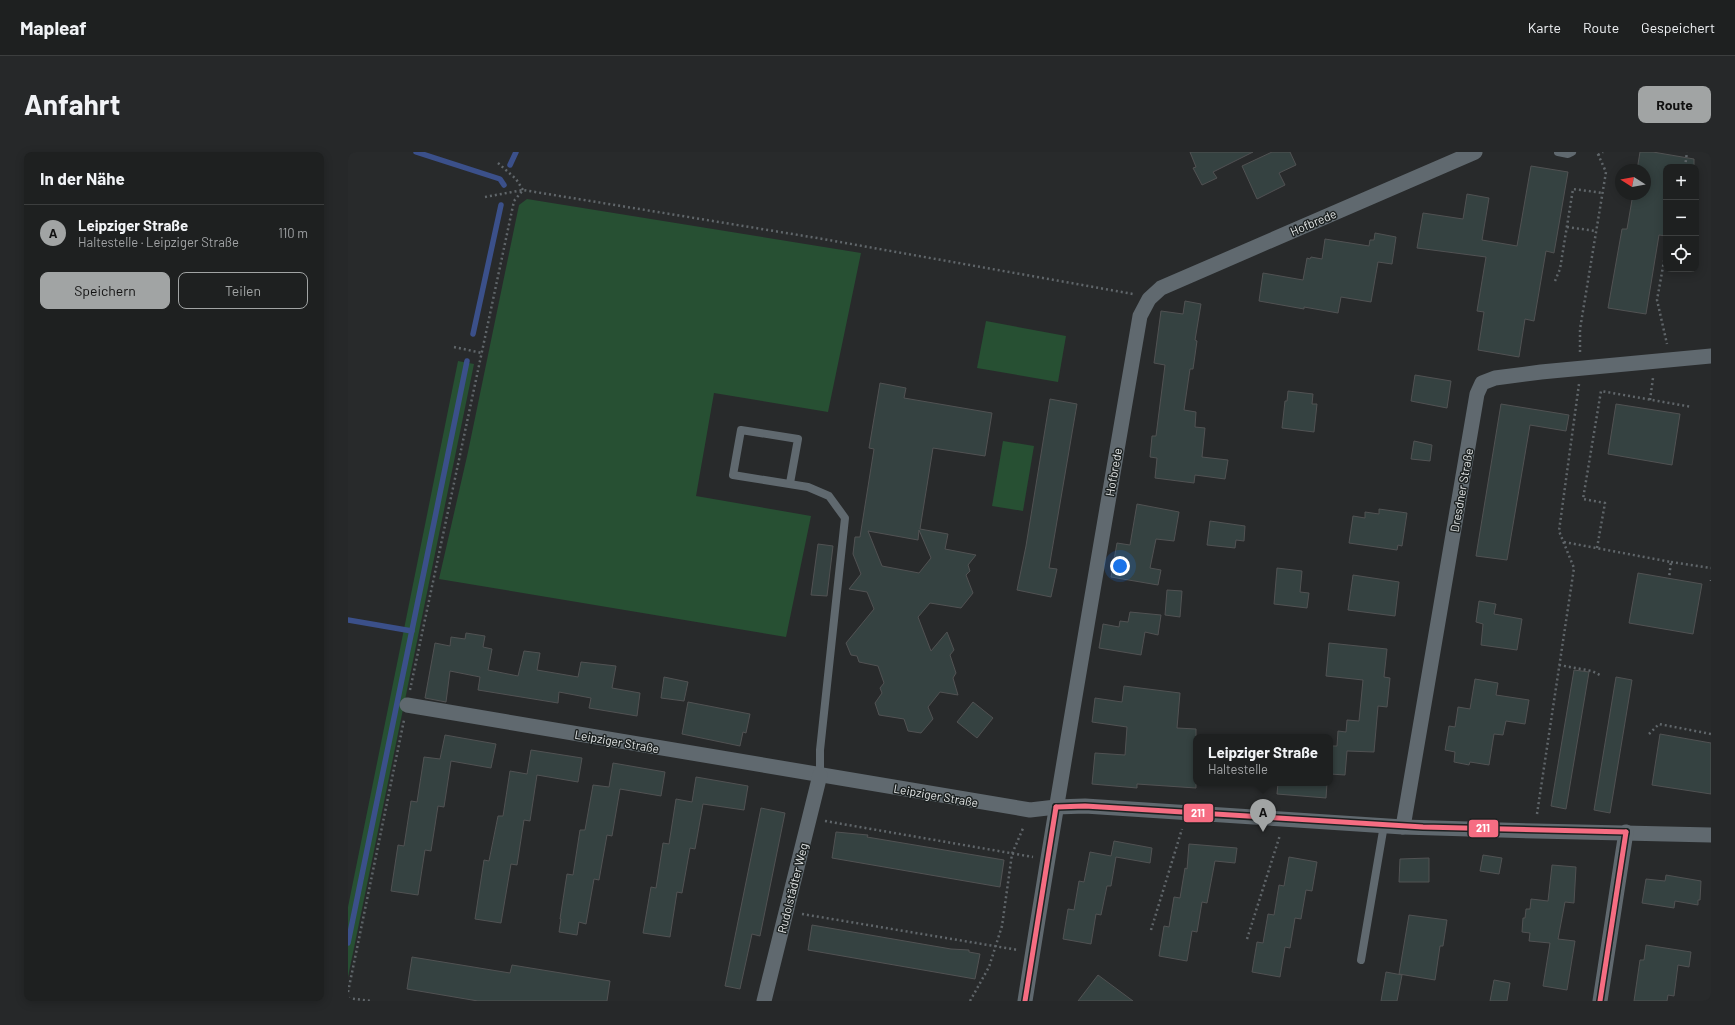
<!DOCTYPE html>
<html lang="de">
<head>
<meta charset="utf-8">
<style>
	:root { --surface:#1e2020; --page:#262829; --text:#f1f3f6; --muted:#a1a3a5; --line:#3c3e3e; --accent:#a1a4a4 }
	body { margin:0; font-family:Barlow,sans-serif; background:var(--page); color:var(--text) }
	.controls { position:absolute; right:12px; top:12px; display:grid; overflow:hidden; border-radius:8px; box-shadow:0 2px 10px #0003 }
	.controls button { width:36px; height:36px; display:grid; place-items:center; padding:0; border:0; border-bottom:1px solid var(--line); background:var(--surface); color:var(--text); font:20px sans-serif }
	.compass { position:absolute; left:1267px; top:12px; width:36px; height:36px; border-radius:50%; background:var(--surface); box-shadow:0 2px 10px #0003; rotate:281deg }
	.you { position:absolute; left:772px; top:414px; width:14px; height:14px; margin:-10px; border:3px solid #fff; border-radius:50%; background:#1a73e8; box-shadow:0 0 0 6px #1a73e833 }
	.badge { display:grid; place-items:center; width:26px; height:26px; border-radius:50%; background:var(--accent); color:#111; font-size:13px; font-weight:700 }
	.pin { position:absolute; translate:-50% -33px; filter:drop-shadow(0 1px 2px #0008) }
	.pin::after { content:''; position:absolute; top:21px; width:14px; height:12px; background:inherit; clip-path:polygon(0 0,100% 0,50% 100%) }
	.popup { position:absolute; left:845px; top:582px; width:140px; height:52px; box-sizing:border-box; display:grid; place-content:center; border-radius:8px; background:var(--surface); filter:drop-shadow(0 1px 3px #0005); font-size:13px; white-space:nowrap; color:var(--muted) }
	.popup b { font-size:15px; color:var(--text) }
	.popup::after { content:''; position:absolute; left:50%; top:100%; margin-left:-8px; border:8px solid transparent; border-top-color:var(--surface) }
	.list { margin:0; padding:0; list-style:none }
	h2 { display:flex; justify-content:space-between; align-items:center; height:52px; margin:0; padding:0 16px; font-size:17px }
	h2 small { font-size:13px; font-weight:400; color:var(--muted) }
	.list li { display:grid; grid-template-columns:26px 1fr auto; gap:12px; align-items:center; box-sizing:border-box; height:56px; padding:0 16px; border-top:1px solid var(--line) }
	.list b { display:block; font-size:15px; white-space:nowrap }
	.list p { margin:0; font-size:13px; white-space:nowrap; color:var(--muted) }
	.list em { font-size:13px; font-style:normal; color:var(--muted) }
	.actions { display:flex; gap:8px; padding:12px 16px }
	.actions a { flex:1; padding:9px 0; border:1px solid var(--accent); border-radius:8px; text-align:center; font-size:14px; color:var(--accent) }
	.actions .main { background:var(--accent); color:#111 }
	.icon { flex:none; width:22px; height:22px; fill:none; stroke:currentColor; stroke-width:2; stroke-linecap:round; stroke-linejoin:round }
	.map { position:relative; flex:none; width:1363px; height:849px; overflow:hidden; border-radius:8px }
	header { display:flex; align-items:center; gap:24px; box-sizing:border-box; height:56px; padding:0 20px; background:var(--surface); border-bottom:1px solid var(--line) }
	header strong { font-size:19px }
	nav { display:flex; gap:22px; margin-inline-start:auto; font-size:14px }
	.intro { display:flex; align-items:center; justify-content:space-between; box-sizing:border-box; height:96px; padding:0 24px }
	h1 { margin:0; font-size:28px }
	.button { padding:10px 18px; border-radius:8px; background:var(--accent); color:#111; font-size:14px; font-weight:700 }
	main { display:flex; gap:24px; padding:0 24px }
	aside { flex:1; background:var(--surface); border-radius:8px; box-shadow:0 2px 10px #0003 }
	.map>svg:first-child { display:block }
	.green { fill:#275033 }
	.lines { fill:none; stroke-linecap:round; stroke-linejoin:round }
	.stream { stroke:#3b508a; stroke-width:5.5 }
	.building { fill:#354241; stroke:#515253; fill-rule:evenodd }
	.path { stroke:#60666a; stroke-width:2.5; stroke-dasharray:2 3; stroke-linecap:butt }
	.lane { stroke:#60696f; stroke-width:8 }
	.street { stroke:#60696f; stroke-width:15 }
	.bus-1-casing { stroke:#1d2222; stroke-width:8 }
	.bus-1 { stroke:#f66d82; stroke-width:5 }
	.labels { text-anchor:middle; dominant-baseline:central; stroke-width:3; stroke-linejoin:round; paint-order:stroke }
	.street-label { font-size:12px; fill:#e2e5e5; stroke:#1d2222 }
	.line-badge { stroke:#1d2222; stroke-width:1.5 }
	.badge-label { font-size:11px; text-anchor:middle; font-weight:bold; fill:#fff }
</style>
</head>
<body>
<header>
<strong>Mapleaf</strong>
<nav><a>Karte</a><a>Route</a><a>Gespeichert</a></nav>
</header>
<div class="intro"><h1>Anfahrt</h1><a class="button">Route</a></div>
<main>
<aside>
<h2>In der Nähe<small></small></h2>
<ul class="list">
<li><span class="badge">A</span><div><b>Leipziger Straße</b><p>Haltestelle · Leipziger Straße</p></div><em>110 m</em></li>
</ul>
<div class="actions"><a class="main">Speichern</a><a>Teilen</a></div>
</aside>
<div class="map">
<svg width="1363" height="849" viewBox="0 0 1363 849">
	<rect width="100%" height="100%" fill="#282a2b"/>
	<g class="green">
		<polygon points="179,47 513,101 480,260 366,241 348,344 463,364 438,485 91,427 120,300 171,53"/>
		<polygon points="638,169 718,184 710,230 629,216"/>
		<polygon points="110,209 126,212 0,825 0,755"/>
		<polygon points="655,289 686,294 675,359 644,354"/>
	</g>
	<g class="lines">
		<g class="stream">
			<polyline points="68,0 152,27 156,33"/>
			<polyline points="162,13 168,0"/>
			<polyline points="125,182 153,53"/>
			<polyline points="0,468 64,479"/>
			<polyline points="0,791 119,209"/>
		</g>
	</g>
	<g class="building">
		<polygon points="842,0 905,0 865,20 869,26 854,33 845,16 848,15"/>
		<polygon points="924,0 942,0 948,13 931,21 937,33 909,47 894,14"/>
		<polygon points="1292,0 1305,0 1346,7 1346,15 1318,15 1318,84 1311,83 1298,162 1260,156 1274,77 1279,77 1285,42 1297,42 1297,18 1289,18"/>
		<polygon points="1183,14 1220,20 1206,101 1198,99 1186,169 1177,167 1171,205 1130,198 1136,160 1129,159 1138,105 1069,96 1075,61 1115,67 1119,42 1141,46 1134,88 1169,94"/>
		<polygon points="1027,81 1048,85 1044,112 1030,110 1023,150 993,145 990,161 956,155 956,157 911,149 915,121 955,128 959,106 962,107 963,105 974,107 977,87 1021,94 1022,88 1026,88"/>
		<polygon points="837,149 853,152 847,188 849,189 845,217 842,217 836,258 848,260 847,275 857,276 854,305 880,308 877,327 847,323 846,331 807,326 809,306 802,305 804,284 808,284 817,213 806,211 813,159 835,162"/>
		<polygon points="1067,223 1103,229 1099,256 1063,249"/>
		<path d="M532,231l26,5 -2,10 88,15 -7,43 -52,-8 -13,81 28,5 -3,15 31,6 -8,10 2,6 -4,4 7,18 -12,15 -31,-5 -12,14 13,34 16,-19 7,18 -4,5 6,18 -3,5 5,17 -18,-3 -12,15 5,12 -12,14 -13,-2 -4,-12 -25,-4 -4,-12 7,-10 -2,-5 4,-5 -6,-17 -19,-4 -2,-6 -6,-1 -5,-12 28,-34 -7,-17 -18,-3 12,-15 -8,-20 2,-17h5l14,-88 -5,-1zM571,378l12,28 -12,15 -37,-7 -14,-35 50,9z"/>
		<polygon points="940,239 965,242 964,252 969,252 966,280 934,276 937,249 939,249"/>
		<polygon points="702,247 729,252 701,416 709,417 703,445 669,438 678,394"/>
		<polygon points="1153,252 1221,263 1218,279 1182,273 1159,408 1128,404"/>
		<polygon points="1268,252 1332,262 1324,313 1260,302"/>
		<polygon points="1066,289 1084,293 1082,309 1063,307"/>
		<polygon points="789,352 831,360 826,389 808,387 802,416 813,418 810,433 763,425 769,391 782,393"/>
		<polygon points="1031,357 1059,361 1054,394 1050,393 1049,398 1001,391 1005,364 1017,366 1017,360 1031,362"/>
		<polygon points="862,369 897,374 896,389 888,388 887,396 859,393"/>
		<polygon points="470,392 485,394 479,444 463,443"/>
		<polygon points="929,416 954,419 952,440 961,441 959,456 926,452"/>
		<polygon points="1290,421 1354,432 1345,482 1281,471"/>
		<polygon points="1005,423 1051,430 1047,464 1000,458"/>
		<polygon points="819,438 834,439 832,465 817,463"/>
		<polygon points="1131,449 1148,452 1146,462 1174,467 1169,498 1133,493 1135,472 1128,470"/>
		<polygon points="782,460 813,463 810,483 797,480 793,503 751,496 755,472 771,475 772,469 780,470"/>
		<polygon points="118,481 137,484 135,495 144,497 140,518 170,524 176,499 192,501 189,518 230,525 233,510 268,514 264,536 292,541 289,564 241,556 243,546 211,540 210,551 130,538 132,525 102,519 98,550 77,546 87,491 102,494 103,485 117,487"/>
		<polygon points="981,491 1039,497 1036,525 1042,526 1039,555 1030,554 1026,600 999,599 997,623 982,622 982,594 989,594 990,579 998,580 999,568 1011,569 1015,528 978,524"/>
		<polygon points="1226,518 1241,520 1218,657 1203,654"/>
		<polygon points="316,525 340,530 336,549 313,546"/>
		<polygon points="1268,525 1284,528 1262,661 1246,658"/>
		<polygon points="1127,527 1150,531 1148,543 1181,548 1177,572 1158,569 1155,583 1146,582 1141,613 1122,610 1121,613 1106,610 1107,600 1097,598 1101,574 1107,575 1110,555 1122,557"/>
		<polygon points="776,534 832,541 829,576 848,577 848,636 789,632 789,636 744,632 747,601 777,603 779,575 744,570 747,546 774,550"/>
		<polygon points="340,550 402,562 398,581 395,580 392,594 334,582"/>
		<polygon points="625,550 645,566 629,586 609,570"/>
		<polygon points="1312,582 1363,591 1363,642 1304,633"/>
		<polygon points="97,583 148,592 143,616 103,609 96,655 90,654 83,699 77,698 70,743 43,739 50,693 56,694 63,649 69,650 76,605 92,607"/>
		<polygon points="183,598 234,606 230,630 189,623 182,669 176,668 169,713 163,712 153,771 127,767 136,708 141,709 150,664 155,664 162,619 179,622"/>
		<polygon points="265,611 317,620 313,644 272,637 264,684 259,683 251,728 246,727 238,772 231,770 229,783 211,780 213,767 212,767 219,722 225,723 232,678 237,678 245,633 261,635"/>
		<polygon points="348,625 400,634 396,658 355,652 347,697 342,696 334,741 329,740 322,785 295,781 303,735 308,736 315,691 321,692 328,647 344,650"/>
		<polygon points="930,631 979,631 978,646 929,642"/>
		<polygon points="413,656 437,661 412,784 404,782 392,837 377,834"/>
		<polygon points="488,680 520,683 519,685 656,708 652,735 484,706"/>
		<polygon points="766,689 804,696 802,711 768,705 763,734 759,734 753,763 748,762 743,792 715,787 720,757 726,758 731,729 736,730 742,700 763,704"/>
		<polygon points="841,692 889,696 887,711 867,709 859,751 854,750 849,780 844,779 839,809 811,804 816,774 821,775 826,745 832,746 837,716 839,717"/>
		<polygon points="1135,703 1154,706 1151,722 1132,719"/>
		<polygon points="941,705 969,710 964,739 958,738 953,767 947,766 942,796 937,795 932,825 904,820 909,790 915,791 920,762 926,763 931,733 936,734"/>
		<polygon points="1081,706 1081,730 1051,730 1052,707"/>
		<polygon points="1204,713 1228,715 1226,751 1217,750 1210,787 1227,789 1219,838 1195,834 1202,791 1181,789 1182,781 1174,780 1175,766 1177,766 1178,757 1182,757 1183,747 1200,749"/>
		<polygon points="1318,723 1353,729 1352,748 1350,748 1350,753 1327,749 1326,756 1294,751 1298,727 1317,729"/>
		<polygon points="1061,763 1099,768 1095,794 1092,794 1087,828 1051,822"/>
		<polygon points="464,773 603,797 621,798 621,800 632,802 627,827 460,798"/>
		<polygon points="1298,793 1343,800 1341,815 1330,813 1326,844 1320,843 1319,849 1286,849 1292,808 1296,808"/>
		<polygon points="64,805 162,821 164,813 262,829 259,849 130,849 59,837"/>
		<polygon points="1038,820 1054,823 1049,849 1033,849"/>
		<polygon points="750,823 785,849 730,849"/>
		<polygon points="1146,828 1162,831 1159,849 1142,849"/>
	</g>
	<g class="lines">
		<g class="path">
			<polyline points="1250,3 1255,0"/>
			<polyline points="150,11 168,27 175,38"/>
			<polyline points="1337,15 1339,0"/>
			<polyline points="137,45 175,38 475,87 785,142"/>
			<polyline points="1219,75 1248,79"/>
			<polyline points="1318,98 1309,148 1319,192"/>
			<polyline points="1207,129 1212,117 1225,37 1255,41"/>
			<polyline points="106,195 134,201"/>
			<polyline points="1232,200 1232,177 1258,20 1249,0"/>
			<polyline points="1302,248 1305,226"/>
			<polyline points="1216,390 1323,410 1321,426"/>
			<polyline points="1249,396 1257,351 1235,347 1253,239 1344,255"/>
			<polyline points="1323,410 1363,416"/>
			<polyline points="1363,429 1363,428"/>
			<polyline points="1211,513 1244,519 1254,524"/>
			<polyline points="62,538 166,49 175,38"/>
			<polyline points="1301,582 1311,572 1363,582"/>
			<polyline points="1189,662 1226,416 1211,379 1231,232"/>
			<polyline points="477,669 685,705"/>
			<polyline points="454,762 670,798"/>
			<polyline points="803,778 834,677"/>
			<polyline points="899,787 932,683"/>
			<polyline points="0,840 56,568"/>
			<polyline points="0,846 23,849"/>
			<polyline points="622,849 641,815 654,774 664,702 676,674"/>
		</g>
		<g class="lane">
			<polyline points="1210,0 1220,2 1224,0"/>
			<polyline points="442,331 450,287 393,278 385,323 460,335 481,344 497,366 472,598 472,623"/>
			<polyline points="1013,808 1036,673"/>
		</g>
		<g class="street">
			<polyline points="59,553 682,658 708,655 737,654 1055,675 1188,679 1363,683"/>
			<polyline points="1055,675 1129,242 1134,231 1147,226 1193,220 1363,204"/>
			<polyline points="416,849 472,623"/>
			<path d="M677,849c36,-229 76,-457 115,-685l9,-17 12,-11 314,-136"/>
			<polyline points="1252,849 1278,680"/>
		</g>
		<defs>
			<g id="bus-1">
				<polyline points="708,655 737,654 1075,675 1278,680"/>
				<polyline points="677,849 708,655"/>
				<polyline points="1252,849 1278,680"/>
			</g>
		</defs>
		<use href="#bus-1" class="bus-1-casing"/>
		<use href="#bus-1" class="bus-1"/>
	</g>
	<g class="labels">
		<g class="street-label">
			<text transform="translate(965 70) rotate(-23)">Hofbrede</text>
			<text transform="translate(765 320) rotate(-80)">Hofbrede</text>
			<text transform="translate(1113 338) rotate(-80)">Dresdner Straße</text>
			<text transform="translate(269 589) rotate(10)">Leipziger Straße</text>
			<text transform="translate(588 643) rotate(10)">Leipziger Straße</text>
			<text transform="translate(444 736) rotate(-76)">Rudolstädter Weg</text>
		</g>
	</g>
	<g class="line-badge">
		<rect x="835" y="651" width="31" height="20" rx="4" fill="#f66d82"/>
		<rect x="1120" y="667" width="31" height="19" rx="4" fill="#f66d82"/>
	</g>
	<g class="badge-label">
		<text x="850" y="665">211</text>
		<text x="1135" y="680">211</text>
	</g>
</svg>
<div class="controls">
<button>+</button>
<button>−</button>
<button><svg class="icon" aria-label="locate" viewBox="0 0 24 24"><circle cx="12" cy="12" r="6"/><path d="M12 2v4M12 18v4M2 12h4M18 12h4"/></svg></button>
</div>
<svg class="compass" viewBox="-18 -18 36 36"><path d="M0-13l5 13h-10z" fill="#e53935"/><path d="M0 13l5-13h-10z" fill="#a1a3a5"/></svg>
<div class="you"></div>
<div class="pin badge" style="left:915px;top:680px">A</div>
<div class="popup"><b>Leipziger Straße</b>Haltestelle</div>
</div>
</main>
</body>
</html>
